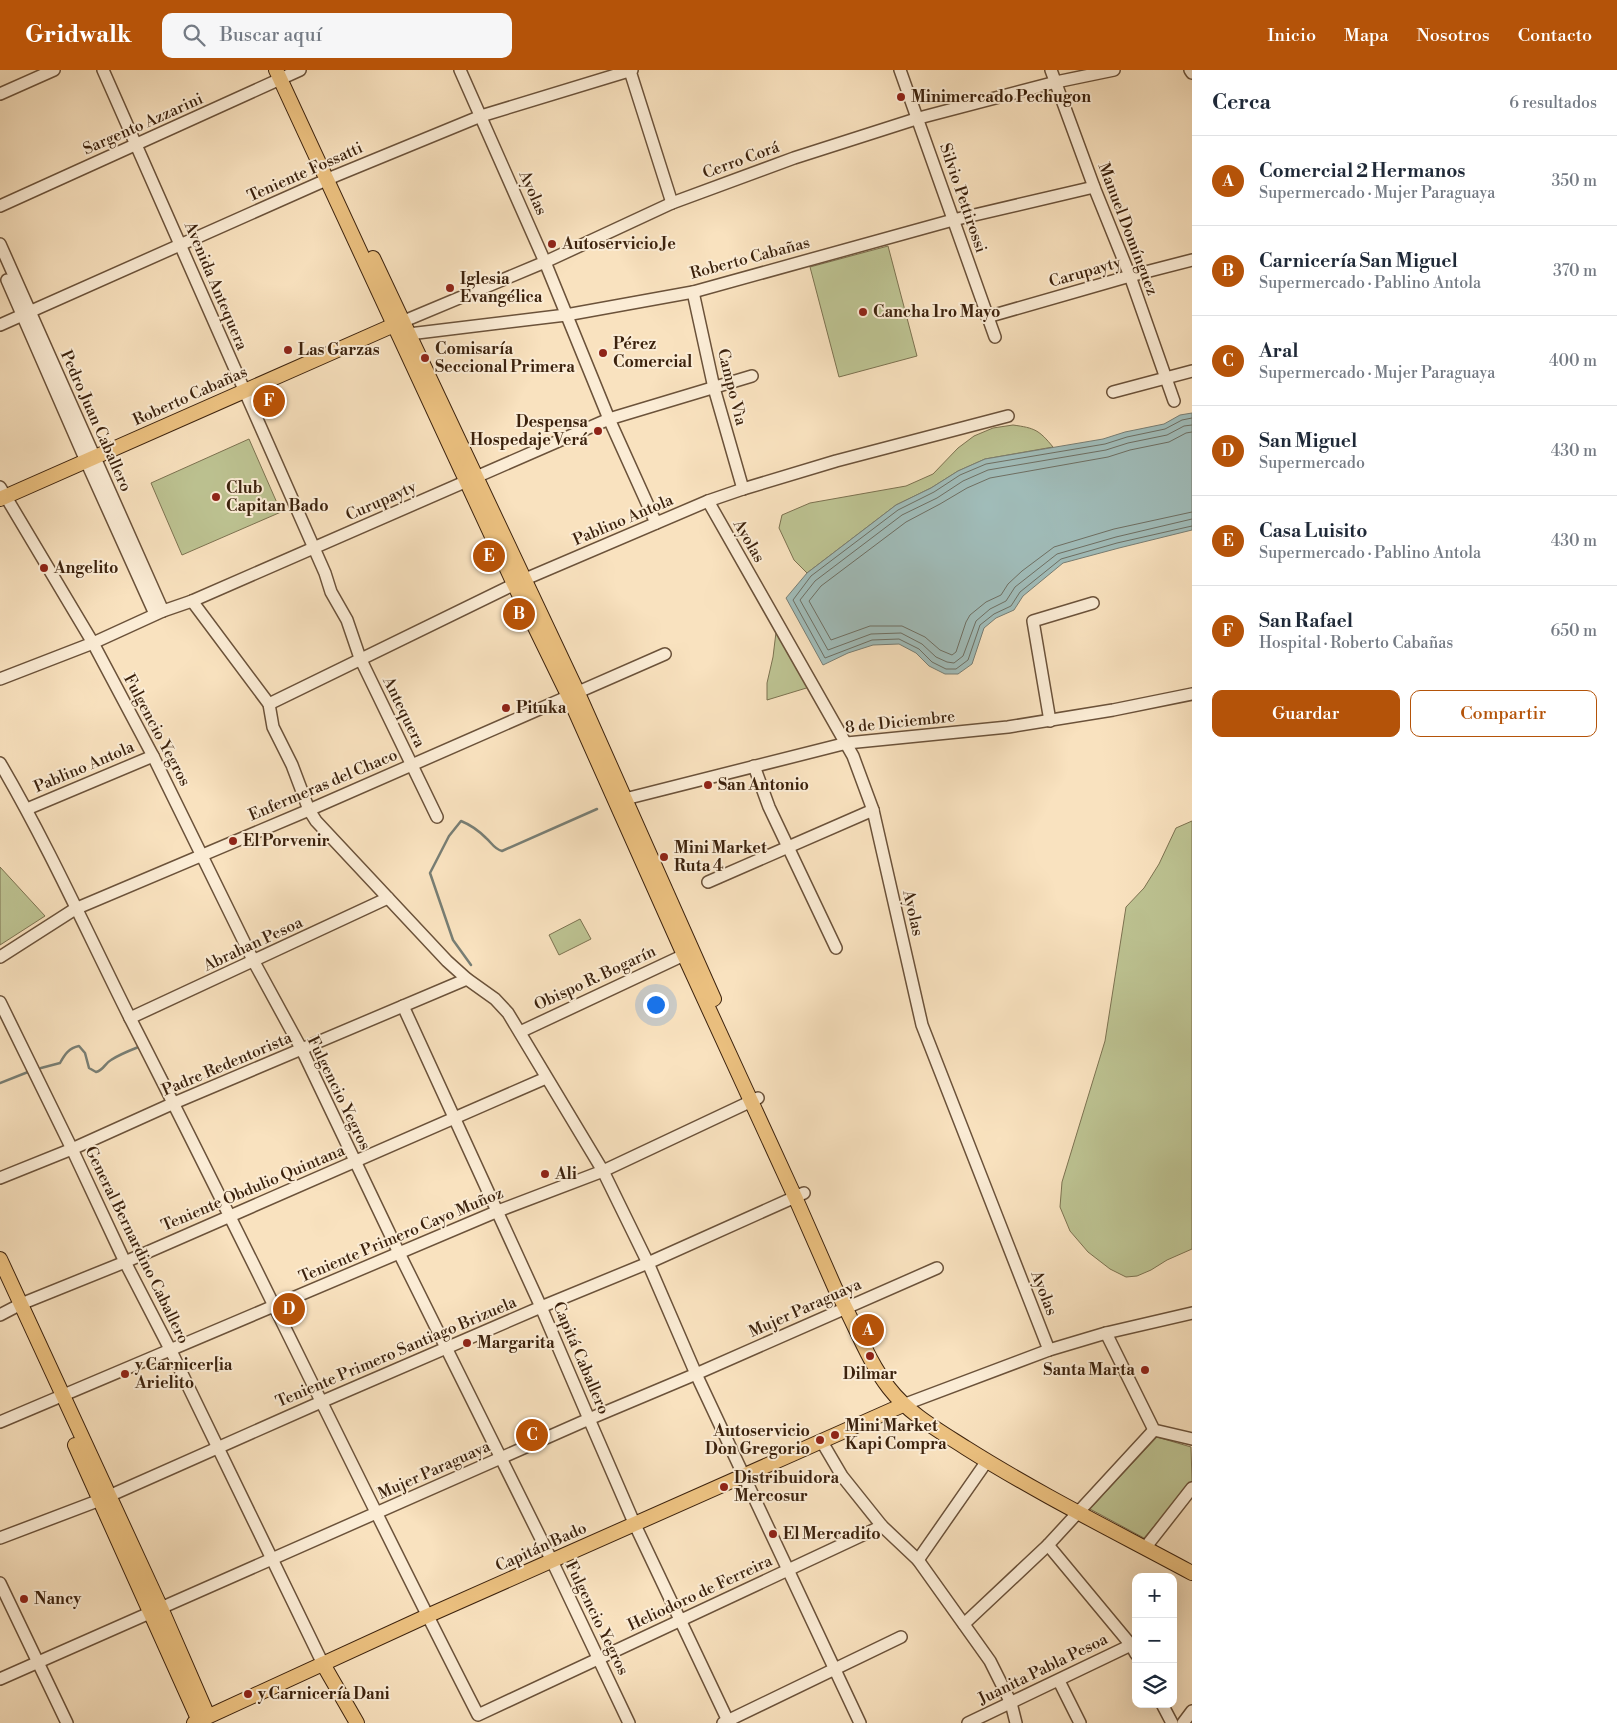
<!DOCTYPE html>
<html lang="es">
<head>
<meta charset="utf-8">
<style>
	:root { --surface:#fff; --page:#f6f6f7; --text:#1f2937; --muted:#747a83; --line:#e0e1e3; --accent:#b45309 }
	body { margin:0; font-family:"Libre Bodoni",serif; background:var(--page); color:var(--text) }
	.controls { position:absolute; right:15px; bottom:15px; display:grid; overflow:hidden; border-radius:10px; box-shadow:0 5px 20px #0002 }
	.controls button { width:45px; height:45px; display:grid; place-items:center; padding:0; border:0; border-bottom:1px solid var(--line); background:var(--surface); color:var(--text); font:25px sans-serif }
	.you { position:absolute; left:655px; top:934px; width:18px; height:18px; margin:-12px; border:4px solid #fff; border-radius:50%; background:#1a73e8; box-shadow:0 0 0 8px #1a73e833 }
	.badge { display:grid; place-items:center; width:32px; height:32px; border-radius:50%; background:var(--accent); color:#fff; font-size:16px; font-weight:700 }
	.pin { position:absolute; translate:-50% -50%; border:2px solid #fff; box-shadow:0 1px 5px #0006 }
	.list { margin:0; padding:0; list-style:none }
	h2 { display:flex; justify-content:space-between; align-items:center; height:65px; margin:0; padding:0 20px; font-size:21px }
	h2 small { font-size:16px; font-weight:400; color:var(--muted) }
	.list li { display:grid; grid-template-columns:32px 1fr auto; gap:15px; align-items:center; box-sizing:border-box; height:90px; padding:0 20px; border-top:1px solid var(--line) }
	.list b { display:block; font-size:19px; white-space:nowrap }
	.list p { margin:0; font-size:16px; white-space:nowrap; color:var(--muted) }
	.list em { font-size:16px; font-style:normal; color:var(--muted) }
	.actions { display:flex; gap:10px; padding:15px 20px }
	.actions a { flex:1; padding:11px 0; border:1px solid var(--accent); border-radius:10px; text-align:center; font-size:18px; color:var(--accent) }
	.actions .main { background:var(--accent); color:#fff }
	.icon { flex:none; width:28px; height:28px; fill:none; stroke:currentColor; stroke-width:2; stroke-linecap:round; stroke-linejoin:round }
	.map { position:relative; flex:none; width:1192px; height:1653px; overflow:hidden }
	header { display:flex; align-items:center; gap:30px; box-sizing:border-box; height:70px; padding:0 25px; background:var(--accent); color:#fff }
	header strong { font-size:24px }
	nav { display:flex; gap:28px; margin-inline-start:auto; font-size:18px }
	.search { width:350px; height:45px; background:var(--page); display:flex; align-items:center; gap:12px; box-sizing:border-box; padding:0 18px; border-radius:10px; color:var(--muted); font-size:19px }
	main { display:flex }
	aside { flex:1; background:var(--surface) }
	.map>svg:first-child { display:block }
	.green { fill:#bdc392; stroke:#7c7250 }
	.water { fill:#a0bcb9; stroke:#787e74 }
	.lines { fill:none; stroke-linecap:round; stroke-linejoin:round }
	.shore { stroke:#6e6f63; stroke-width:1 }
	.stream { stroke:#787e74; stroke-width:2.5 }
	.minor-casing { stroke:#6b523a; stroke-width:14 }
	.major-casing { stroke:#3c220d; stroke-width:16 }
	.minor { stroke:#fbecd5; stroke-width:11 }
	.major { stroke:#ecc180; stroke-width:14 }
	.poi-dot { fill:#8f2418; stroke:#fbecd5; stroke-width:2 }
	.labels { text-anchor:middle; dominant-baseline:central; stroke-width:4; stroke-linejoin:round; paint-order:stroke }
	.poi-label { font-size:16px; font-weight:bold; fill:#3c220d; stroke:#fbecd5; text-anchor:start }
	.street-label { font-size:16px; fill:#3c220d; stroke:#fbecd5 }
</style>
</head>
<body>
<header>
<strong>Gridwalk</strong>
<div class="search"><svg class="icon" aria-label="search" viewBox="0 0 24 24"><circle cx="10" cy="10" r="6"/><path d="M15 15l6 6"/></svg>Buscar aquí</div>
<nav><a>Inicio</a><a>Mapa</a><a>Nosotros</a><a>Contacto</a></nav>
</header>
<main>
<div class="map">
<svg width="1192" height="1653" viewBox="0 0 1192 1653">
	<rect width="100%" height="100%" fill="#f9e2bf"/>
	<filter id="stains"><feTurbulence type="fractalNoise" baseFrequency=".004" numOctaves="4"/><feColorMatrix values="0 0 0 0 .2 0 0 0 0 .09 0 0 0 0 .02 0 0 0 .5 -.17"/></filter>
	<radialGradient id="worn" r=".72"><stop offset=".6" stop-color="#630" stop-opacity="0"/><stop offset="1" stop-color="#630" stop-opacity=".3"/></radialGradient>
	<g class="green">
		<polygon points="888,176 917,286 839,307 810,197"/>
		<path d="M1013,355c22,3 26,5 40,22l-68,12 -27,12 -27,17 -35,17 -89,68 -13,-13 -15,-32 3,-13 28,-12 96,-17 27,-12 25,-26 16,-12 19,-8z"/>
		<polygon points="249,369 281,442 182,485 151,413"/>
		<polygon points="777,554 813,616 767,630 767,613 773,587"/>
		<polygon points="1192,751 1192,1179 1167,1190 1151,1200 1137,1206 1126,1207 1110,1199 1088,1182 1070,1161 1060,1137 1062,1112 1105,971 1126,837 1144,818 1159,794 1176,758"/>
		<polygon points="0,797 45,846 0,875"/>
		<polygon points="580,849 591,869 559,885 549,865"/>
		<polygon points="1157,1367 1191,1377 1192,1411 1144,1468 1090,1439"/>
	</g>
	<polygon class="water" points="1192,343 1192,460 1119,478 1063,493 1023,526 1014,540 996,548 984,558 972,594 958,604 945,604 929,596 916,583 899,574 873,575 848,583 823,595 786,528 807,503 896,435 931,418 958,401 985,389 1103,369 1125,362 1164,354 1180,345"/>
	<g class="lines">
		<g class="shore">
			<polyline points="1192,348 1182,350 1165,359 1127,367 1105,374 986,394 960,405 934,422 898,440 811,506 793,530 825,588 872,570 899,569 919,579 932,592 946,599 956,599 968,590 980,555 994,544 1011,536 1020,522 1061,489 1117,473 1192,456"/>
			<polyline points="1192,355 1184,356 1167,365 1128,373 1106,380 988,400 963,411 937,428 902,445 815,511 800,530 828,580 871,564 901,563 922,574 936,587 947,592 954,593 963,586 976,551 990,539 1006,531 1015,517 1057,484 1116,467 1192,449"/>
			<polyline points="1192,362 1186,363 1169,372 1130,380 1108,387 990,408 967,418 940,434 906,452 821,516 809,531 831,570 870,556 902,556 925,567 940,580 952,585 956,582 966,552 970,545 986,532 1001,525 1008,514 1022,501 1054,477 1114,459 1192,442"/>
		</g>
		<g class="stream">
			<path d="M471,895l-18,-25 -23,-67 19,-37 12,-15c10,4 18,10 25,17 6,5 8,11 16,13l95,-42"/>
			<path d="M41,998l19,-5c5,-9 9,-15 19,-17l6,7 4,15 7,4c8,-2 8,-8 15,-12 9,-6 20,-10 30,-14"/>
			<polyline points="162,999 177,1027"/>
			<polyline points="0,1013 28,1002"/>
		</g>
		<defs>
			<g id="minor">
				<polyline points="103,0 325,503 331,522 347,550 360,588 437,747"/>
				<polyline points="460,0 545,192 609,349 656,453"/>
				<polyline points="900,0 995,267"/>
				<polyline points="1051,0 1094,117 1130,206 1174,331"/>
				<polyline points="1190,0 1192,3"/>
				<polyline points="630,1 672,133"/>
				<polyline points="0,24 54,0"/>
				<polyline points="0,136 300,0"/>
				<polyline points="0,174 163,541"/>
				<polyline points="7,210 86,391 155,544"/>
				<polyline points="693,222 714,318 743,419"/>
				<polyline points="987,247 1130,206 1192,190"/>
				<polyline points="397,254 545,192 672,133 794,88 919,48 1056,12 1114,0"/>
				<polyline points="0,255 335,106 481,46 632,0"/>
				<polyline points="409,264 566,245 693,222 953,150 1094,117"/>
				<polyline points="1113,322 1192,301"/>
				<polyline points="0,417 93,573 153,686 254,892 302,980 399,1183 552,1491 629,1653"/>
				<polyline points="708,431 853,686 873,740 922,955 1049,1280"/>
				<polyline points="192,531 269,634 273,657 292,695 309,740 316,751 447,891 467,909 495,929 508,943 603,1101 648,1193 696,1304 860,1653"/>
				<polyline points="0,609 93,573 163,541 192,531 609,349 752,306"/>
				<polyline points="269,634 523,510 708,431 743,419 836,391 1008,346"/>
				<polyline points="1050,651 1033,551 1093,533"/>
				<path d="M0,693c48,82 87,169 129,253 119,232 230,467 349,699l404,-189"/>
				<polyline points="754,696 769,737 836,878"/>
				<polyline points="617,731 847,673 1008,657 1113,640 1192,624"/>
				<polyline points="27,739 153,686"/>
				<polyline points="708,812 873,740"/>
				<polyline points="0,887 75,839 309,740 665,584"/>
				<polyline points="0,932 72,1079 125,1192 171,1281 323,1594"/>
				<polyline points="403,936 541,1237 589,1349 635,1455 729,1653"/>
				<polyline points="130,948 388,828"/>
				<polyline points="520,962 684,885"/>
				<polyline points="0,1108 72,1079 174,1033 467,909"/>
				<polyline points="0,1245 21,1234 125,1192 546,1008"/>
				<polyline points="1106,1263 1154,1360 1192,1369"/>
				<polyline points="903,1335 1049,1280 1106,1263 1192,1243"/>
				<polyline points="0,1352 498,1141 603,1101 758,1028"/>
				<polyline points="822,1372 842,1406 882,1456 918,1490 990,1591 1011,1633 1016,1653"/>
				<polyline points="0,1468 100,1430 321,1332 541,1237 648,1193 804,1123"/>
				<polyline points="1048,1475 1131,1575 1136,1584"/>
				<polyline points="1145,1478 1192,1418"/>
				<polyline points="918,1490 987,1391"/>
				<polyline points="0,1513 67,1653"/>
				<polyline points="964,1554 1048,1475 1154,1360"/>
				<polyline points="0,1609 589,1349 696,1304 937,1198"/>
				<polyline points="1059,1611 1080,1653"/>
				<polyline points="1162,1634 1172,1653"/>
				<polyline points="723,1653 901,1567"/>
				<polyline points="968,1653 1131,1575"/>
				<polyline points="1183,1653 1192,1641"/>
			</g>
			<g id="major">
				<path d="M276,0l238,514 54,111 116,260 111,242 40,91c18,31 32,72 54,100 20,26 49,42 77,60 73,46 150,84 226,125"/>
				<polyline points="373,188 577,621 714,929"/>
				<polyline points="0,429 394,255"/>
				<polyline points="0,1189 161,1538 208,1646"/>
				<polyline points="75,1375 199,1651"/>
				<polyline points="323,1594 357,1653"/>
				<polyline points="194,1653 427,1546 903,1335"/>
			</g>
		</defs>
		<use href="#minor" class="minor-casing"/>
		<use href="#major" class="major-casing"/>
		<use href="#minor" class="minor"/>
		<use href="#major" class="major"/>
	</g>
	<g class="poi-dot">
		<circle cx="901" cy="27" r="5"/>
		<circle cx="552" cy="174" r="5"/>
		<circle cx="450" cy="218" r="5"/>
		<circle cx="863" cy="242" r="5"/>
		<circle cx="288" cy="280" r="5"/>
		<circle cx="603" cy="283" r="5"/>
		<circle cx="425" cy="288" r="5"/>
		<circle cx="598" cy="361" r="5"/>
		<circle cx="216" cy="427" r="5"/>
		<circle cx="44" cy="498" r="5"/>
		<circle cx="506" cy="638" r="5"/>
		<circle cx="708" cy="715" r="5"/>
		<circle cx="233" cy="771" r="5"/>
		<circle cx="664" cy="787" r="5"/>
		<circle cx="545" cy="1104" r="5"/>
		<circle cx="467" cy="1273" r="5"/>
		<circle cx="870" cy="1286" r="5"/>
		<circle cx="1145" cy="1300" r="5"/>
		<circle cx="125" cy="1304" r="5"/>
		<circle cx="835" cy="1365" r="5"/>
		<circle cx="820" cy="1370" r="5"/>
		<circle cx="724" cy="1417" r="5"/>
		<circle cx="773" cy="1464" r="5"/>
		<circle cx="24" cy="1529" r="5"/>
		<circle cx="248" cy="1624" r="5"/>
	</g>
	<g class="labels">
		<g class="poi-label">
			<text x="911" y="27">Minimercado Pechugon</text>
			<text x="562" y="174">Autoservicio Je</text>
			<text x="460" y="209">Iglesia<tspan x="460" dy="18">Evangélica</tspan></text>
			<text x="873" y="242">Cancha 1ro Mayo</text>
			<text x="613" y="274">Pérez<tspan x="613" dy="18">Comercial</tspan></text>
			<text x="435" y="279">Comisaría<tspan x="435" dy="18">Seccional Primera</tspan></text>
			<text x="298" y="280">Las Garzas</text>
			<text x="588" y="352" text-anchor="end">Despensa<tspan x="588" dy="18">Hospedaje Verá</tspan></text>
			<text x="226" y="418">Club<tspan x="226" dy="18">Capitan Bado</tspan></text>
			<text x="54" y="498">Angelito</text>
			<text x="516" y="638">Pituka</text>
			<text x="718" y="715">San Antonio</text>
			<text x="243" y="771">El Porvenir</text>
			<text x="674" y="778">Mini Market<tspan x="674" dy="18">Ruta 4</tspan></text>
			<text x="555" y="1104">Ali</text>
			<text x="477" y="1273">Margarita</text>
			<text x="135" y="1295">y Carnicer[ia<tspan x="135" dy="18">Arielito</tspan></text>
			<text x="1135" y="1300" text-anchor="end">Santa Marta</text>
			<text x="870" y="1304" text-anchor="middle">Dilmar</text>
			<text x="845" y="1356">Mini Market<tspan x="845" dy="18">Kapi Compra</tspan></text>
			<text x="810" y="1361" text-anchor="end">Autoservicio<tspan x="810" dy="18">Don Gregorio</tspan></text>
			<text x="734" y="1408">Distribuidora<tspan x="734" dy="18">Mercosur</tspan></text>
			<text x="783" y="1464">El Mercadito</text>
			<text x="34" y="1529">Nancy</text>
			<text x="258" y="1624">y Carnicería Dani</text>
		</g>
		<g class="street-label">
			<text transform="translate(143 54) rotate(-24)">Sargento Azzarini</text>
			<text transform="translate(741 90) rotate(-20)">Cerro Corá</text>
			<text transform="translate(305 102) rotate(-24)">Teniente Fossatti</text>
			<text transform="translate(533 123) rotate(66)">Ayolas</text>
			<text transform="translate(963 128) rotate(71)">Silvio Pettirossi</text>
			<text transform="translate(1128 159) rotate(69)">Manuel Domínguez</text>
			<text transform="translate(750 188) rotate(-15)">Roberto Cabañas</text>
			<text transform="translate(1085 202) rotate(-16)">Carupayty</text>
			<text transform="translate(216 216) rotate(67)">Avenida Antequera</text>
			<text transform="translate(732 317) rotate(76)">Campo Vìa</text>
			<text transform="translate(190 326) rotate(-24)">Roberto Cabañas</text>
			<text transform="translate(96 351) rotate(66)">Pedro Juan Caballero</text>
			<text transform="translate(381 431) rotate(-24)">Curupayty</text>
			<text transform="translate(623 450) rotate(-23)">Pablino Antola</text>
			<text transform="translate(749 471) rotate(60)">Ayolas</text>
			<text transform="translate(404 642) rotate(64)">Antequera</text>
			<text transform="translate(900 652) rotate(-6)">8 de Diciembre</text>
			<text transform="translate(157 660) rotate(62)">Fulgencio Yegros</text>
			<text transform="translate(84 697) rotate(-23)">Pablino Antola</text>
			<text transform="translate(323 715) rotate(-23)">Enfermeras del Chaco</text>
			<text transform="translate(913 843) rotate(77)">Ayolas</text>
			<text transform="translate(253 874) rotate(-25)">Abrahan Pesoa</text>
			<text transform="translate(595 908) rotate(-25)">Obispo R. Bogarín</text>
			<text transform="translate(227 994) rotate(-23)">Padre Redentorista</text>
			<text transform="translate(339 1023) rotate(64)">Fulgencio Yegros</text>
			<text transform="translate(253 1118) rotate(-23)">Teniente Obdulio Quintana</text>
			<text transform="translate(401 1165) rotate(-23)">Teniente Primero Cayo Muñoz</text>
			<text transform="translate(137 1175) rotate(64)">General Bernardino Caballero</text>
			<text transform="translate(1044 1223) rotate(69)">Ayolas</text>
			<text transform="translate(805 1238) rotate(-24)">Mujer Paraguaya</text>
			<text transform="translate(396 1282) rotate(-23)">Teniente Primero Santiago Brizuela</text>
			<text transform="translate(581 1288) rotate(67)">Capitá Caballero</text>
			<text transform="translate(434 1400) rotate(-24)">Mujer Paraguaya</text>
			<text transform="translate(541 1477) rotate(-24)">Capitán Bado</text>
			<text transform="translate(700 1523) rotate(-25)">Heliodoro de Ferreira</text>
			<text transform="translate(597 1548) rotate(64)">Fulgencio Yegros</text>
			<text transform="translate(1043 1599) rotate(-26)">Juanita Pabla Pesoa</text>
		</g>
	</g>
	<rect width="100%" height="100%" filter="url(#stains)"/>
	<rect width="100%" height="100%" fill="url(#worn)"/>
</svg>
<div class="controls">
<button>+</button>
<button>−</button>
<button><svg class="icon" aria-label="layers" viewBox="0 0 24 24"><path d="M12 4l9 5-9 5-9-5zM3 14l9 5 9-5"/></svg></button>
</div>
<div class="you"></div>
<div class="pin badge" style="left:868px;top:1260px">A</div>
<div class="pin badge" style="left:519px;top:544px">B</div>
<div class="pin badge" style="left:532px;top:1365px">C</div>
<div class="pin badge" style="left:289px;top:1239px">D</div>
<div class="pin badge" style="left:489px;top:486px">E</div>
<div class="pin badge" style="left:269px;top:331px">F</div>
</div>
<aside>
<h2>Cerca<small>6 resultados</small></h2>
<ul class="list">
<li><span class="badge">A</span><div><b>Comercial 2 Hermanos</b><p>Supermercado · Mujer Paraguaya</p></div><em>350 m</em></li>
<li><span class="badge">B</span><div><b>Carnicería San Miguel</b><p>Supermercado · Pablino Antola</p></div><em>370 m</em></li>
<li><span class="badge">C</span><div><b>Aral</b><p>Supermercado · Mujer Paraguaya</p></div><em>400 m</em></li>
<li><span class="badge">D</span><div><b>San Miguel</b><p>Supermercado</p></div><em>430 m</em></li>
<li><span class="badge">E</span><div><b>Casa Luisito</b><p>Supermercado · Pablino Antola</p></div><em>430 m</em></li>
<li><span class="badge">F</span><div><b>San Rafael</b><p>Hospital · Roberto Cabañas</p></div><em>650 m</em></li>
</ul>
<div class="actions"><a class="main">Guardar</a><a>Compartir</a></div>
</aside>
</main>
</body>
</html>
